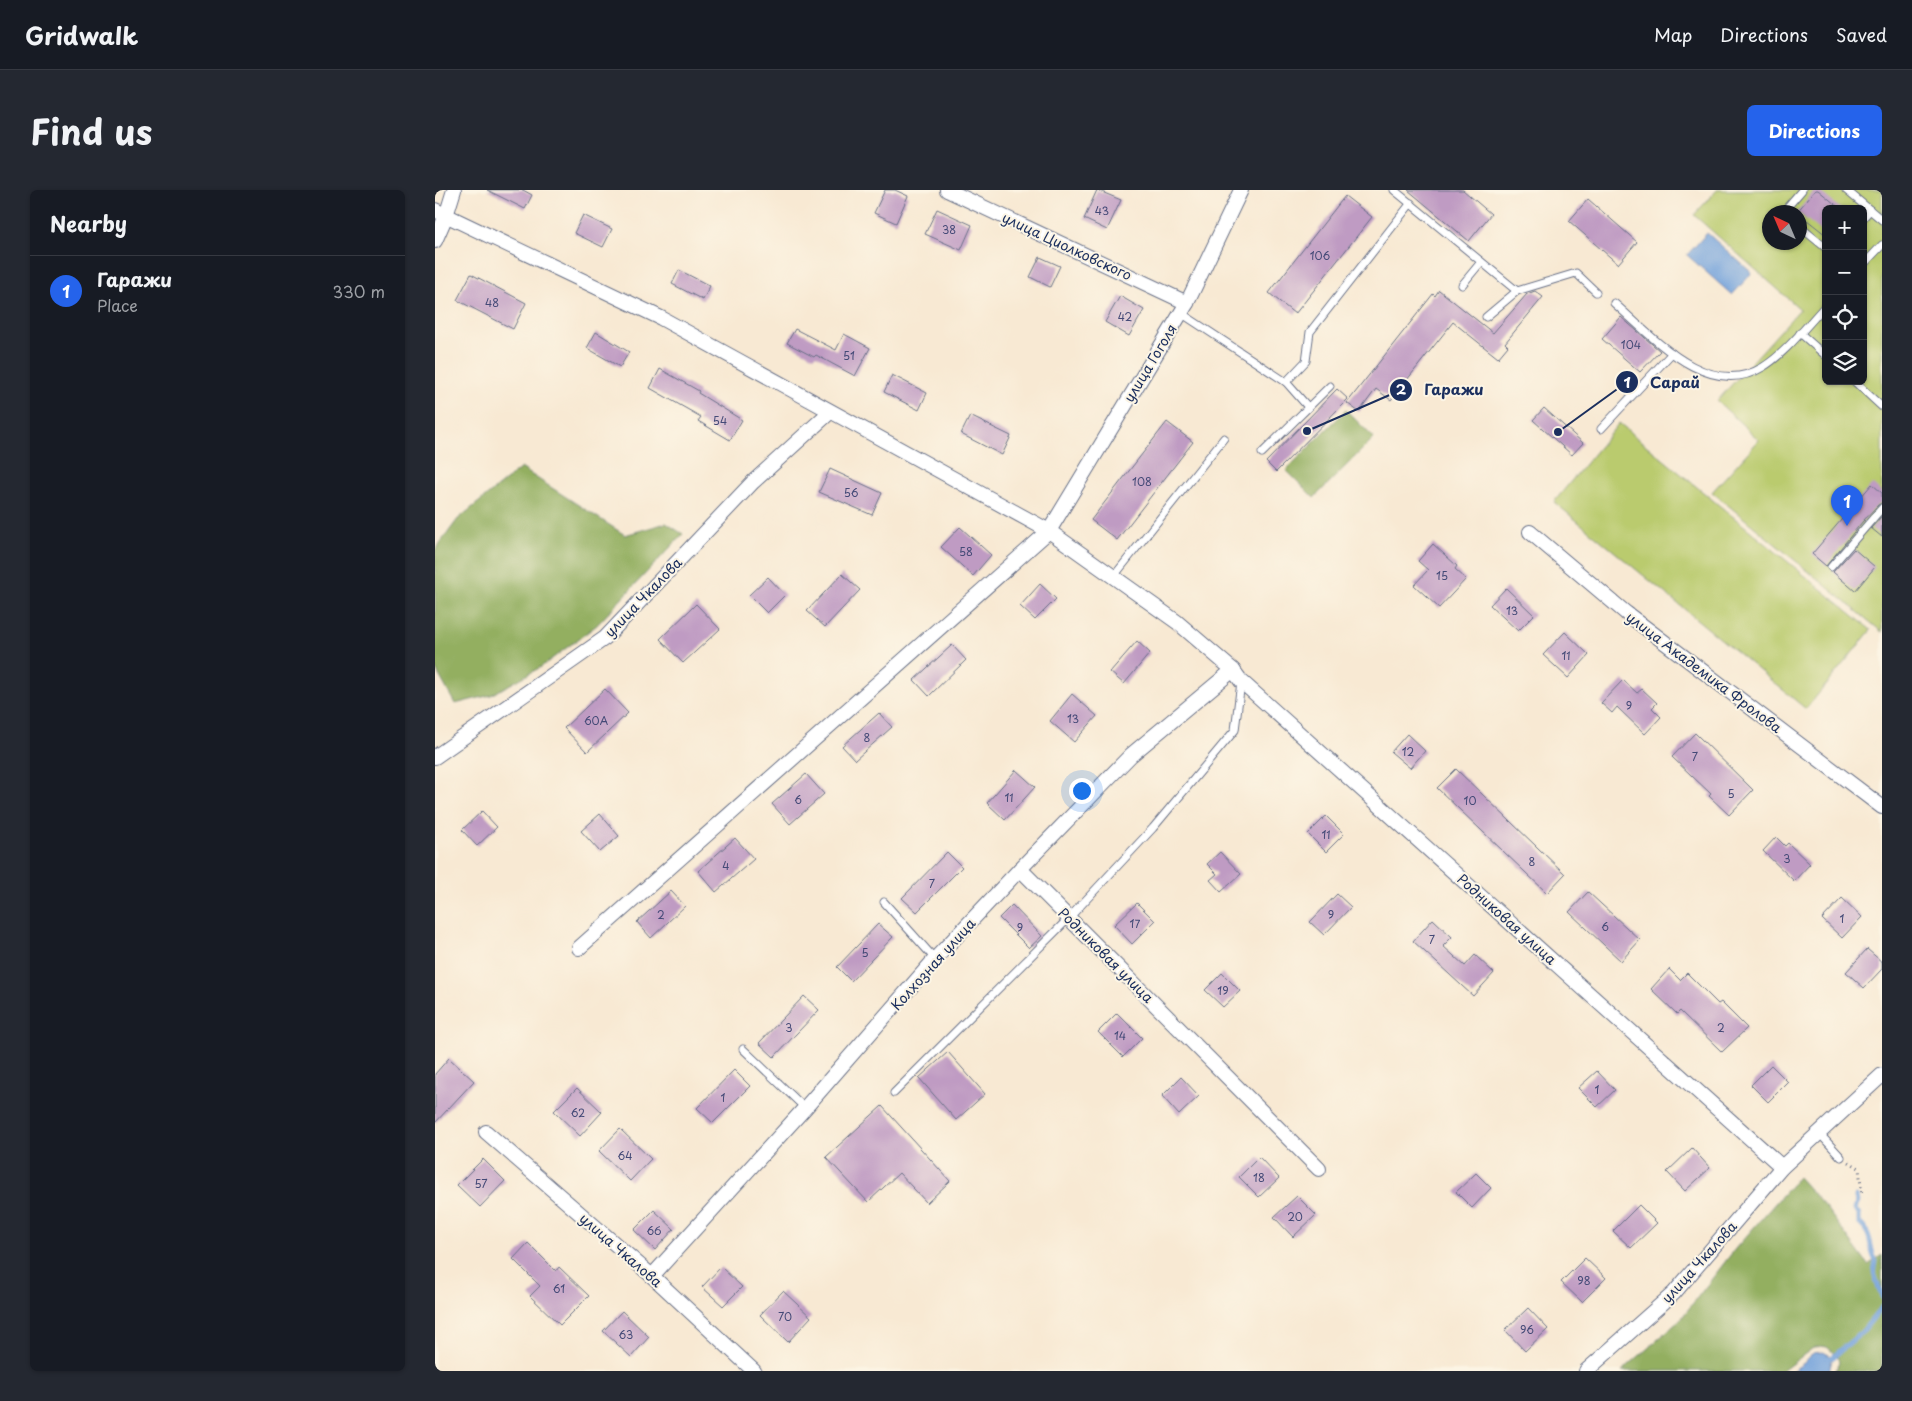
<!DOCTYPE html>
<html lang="en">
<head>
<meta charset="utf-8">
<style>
	:root { --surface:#171b24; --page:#242831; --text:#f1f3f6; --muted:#9ea1a6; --line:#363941; --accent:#2563eb }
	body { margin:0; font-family:"Playpen Sans",sans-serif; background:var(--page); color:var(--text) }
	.controls { position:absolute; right:15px; top:15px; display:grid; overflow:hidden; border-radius:8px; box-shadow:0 1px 4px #0004 }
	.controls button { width:45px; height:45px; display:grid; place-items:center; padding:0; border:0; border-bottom:1px solid var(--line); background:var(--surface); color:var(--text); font:25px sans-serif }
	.compass { position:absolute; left:1327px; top:15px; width:45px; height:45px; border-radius:50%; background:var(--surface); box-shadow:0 1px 4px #0004; rotate:316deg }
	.you { position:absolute; left:646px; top:600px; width:18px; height:18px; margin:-12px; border:4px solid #fff; border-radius:50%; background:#1a73e8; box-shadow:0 0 0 8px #1a73e833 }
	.badge { display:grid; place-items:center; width:32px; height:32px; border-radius:50%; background:var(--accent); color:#fff; font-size:16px; font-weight:700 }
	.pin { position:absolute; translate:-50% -41px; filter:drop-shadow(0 1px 2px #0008) }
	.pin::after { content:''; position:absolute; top:26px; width:18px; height:15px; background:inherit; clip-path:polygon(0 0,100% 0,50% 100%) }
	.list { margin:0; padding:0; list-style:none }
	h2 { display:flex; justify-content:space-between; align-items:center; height:65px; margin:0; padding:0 20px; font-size:21px }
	h2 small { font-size:16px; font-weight:400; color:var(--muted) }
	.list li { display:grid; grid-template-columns:32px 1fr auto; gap:15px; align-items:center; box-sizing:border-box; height:70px; padding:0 20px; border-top:1px solid var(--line) }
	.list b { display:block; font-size:19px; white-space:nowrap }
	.list p { margin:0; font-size:16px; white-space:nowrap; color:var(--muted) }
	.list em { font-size:16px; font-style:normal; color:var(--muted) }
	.icon { flex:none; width:28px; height:28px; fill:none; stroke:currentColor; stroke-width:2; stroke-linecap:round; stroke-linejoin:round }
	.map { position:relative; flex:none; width:1447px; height:1181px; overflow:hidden; border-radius:8px }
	header { display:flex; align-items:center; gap:30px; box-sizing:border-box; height:70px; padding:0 25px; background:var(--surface); border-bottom:1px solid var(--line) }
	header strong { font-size:24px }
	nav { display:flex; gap:28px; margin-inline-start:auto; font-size:18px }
	.intro { display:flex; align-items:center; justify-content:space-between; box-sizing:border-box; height:120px; padding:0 30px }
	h1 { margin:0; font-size:35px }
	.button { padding:12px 22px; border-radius:8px; background:var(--accent); color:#fff; font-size:18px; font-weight:700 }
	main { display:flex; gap:30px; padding:0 30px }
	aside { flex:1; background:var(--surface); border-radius:8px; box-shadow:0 1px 4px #0004 }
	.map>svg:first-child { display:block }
	.green { fill:#bacb6e; stroke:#6a7d66; fill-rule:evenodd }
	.forest { fill:#93af61; stroke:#576f60 }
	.water { fill:#72a1db; stroke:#46689c }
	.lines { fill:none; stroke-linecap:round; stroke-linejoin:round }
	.stream { stroke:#72a1db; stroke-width:5 }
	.building { fill:#bf9bc3 }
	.service-casing { stroke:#687087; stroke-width:9 }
	.minor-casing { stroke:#687087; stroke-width:16 }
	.path { stroke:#687087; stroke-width:3; stroke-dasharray:1 4; stroke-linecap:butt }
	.service { stroke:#fff; stroke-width:7 }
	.minor { stroke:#fff; stroke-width:14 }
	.labels { text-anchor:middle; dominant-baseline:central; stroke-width:4; stroke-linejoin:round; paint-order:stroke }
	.number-label { font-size:11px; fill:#444a77 }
	.street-label { font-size:14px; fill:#1b2f5e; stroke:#fcf5e5 }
	.leader { fill:none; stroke:#1b2f5e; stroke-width:2 }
	.callout-dot { fill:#1b2f5e; stroke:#fcf5e5; stroke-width:2 }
	.mark-label { font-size:15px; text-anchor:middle; font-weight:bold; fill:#fff }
	.callout-label { font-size:15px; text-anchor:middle; font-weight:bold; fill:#1b2f5e; stroke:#fcf5e5; stroke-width:4; stroke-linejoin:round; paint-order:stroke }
</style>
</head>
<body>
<header>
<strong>Gridwalk</strong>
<nav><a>Map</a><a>Directions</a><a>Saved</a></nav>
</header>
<div class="intro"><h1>Find us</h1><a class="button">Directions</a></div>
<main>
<aside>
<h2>Nearby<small></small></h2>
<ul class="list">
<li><span class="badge">1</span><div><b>Гаражи</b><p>Place</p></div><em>330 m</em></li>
</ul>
</aside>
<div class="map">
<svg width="1447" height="1181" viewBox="0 0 1447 1181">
	<rect width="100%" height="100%" fill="#fcf5e5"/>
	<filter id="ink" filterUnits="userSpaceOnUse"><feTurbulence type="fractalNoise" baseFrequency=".02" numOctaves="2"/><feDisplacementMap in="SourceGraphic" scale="10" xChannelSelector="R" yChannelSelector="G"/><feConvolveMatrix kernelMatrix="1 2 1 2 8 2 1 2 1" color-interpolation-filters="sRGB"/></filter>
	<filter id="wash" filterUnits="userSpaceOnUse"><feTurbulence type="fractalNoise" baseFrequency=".0096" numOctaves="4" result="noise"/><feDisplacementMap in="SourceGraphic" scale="20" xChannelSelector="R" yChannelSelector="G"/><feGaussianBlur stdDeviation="1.12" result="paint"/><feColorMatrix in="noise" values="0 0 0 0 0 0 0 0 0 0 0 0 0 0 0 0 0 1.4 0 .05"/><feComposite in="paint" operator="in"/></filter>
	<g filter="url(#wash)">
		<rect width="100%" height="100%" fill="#f8e9d3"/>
		<g class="green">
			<path d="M1282,0h165v442l-170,-140 47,-52 -42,-39 83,-92 -106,-94zM1391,19h37v172h-37zM1334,22h30v30h-30z"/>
			<polygon points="1184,233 1436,440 1371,519 1119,312"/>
		</g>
		<g class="forest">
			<polygon points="911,220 939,248 879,308 851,280"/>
			<polygon points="86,278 190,345 231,333 248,344 162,435 106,477 56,505 20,514 0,478 0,360 23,329"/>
			<polygon points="1363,987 1391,1018 1433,1075 1447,1065 1447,1181 1401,1181 1404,1172 1402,1166 1392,1157 1386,1156 1378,1158 1347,1181 1187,1181 1245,1130 1300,1059"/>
		</g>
		<g class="water">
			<polygon points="1272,43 1317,83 1297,105 1252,65"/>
			<polygon points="1388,1162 1398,1167 1394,1181 1357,1181 1369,1173 1378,1163"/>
		</g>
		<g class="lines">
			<g class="stream">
				<path d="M1421,1007l1,5 -2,8 4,4v9c15,12 9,25 17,38l-2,12 8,24"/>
				<polyline points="1398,1167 1427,1142 1447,1117"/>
			</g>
		</g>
		<g id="blocks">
			<g class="building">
				<polygon points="52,0 88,0 97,5 90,19"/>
				<polygon points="450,0 460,0 473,6 461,33 439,23"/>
				<polygon points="662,0 686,10 672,40 649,29"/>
				<polygon points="973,0 1028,0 1056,24 1034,51"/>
				<polygon points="1380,0 1383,0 1406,19 1391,19 1391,45 1362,22"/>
				<polygon points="910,6 937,27 860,124 834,103"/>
				<polygon points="1153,9 1202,52 1183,74 1134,31"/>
				<polygon points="502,19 537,35 526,60 490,44"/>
				<polygon points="148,25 177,39 168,57 139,43"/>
				<polygon points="605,67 625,76 615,97 595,87"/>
				<polygon points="244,80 275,96 268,110 237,94"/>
				<polygon points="36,84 91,113 78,139 22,110"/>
				<polygon points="1004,100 1058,143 1092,104 1100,101 1108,107 1070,153 1073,156 1063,168 1018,132 956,210 941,199 924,222 912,213 998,104 1000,106"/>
				<polygon points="685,106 709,120 694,146 670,132"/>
				<polygon points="1186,127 1225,161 1205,182 1167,149"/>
				<polygon points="360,139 401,160 409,144 435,158 420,186 381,165 379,167 352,153"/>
				<polygon points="161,142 194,162 185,177 152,158"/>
				<polygon points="225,179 264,201 263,203 307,230 295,250 263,231 266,227 215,198"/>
				<polygon points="457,185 492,203 484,220 449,202"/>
				<polygon points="902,199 913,209 841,282 831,272"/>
				<polygon points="1109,218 1148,253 1137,265 1098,230"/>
				<polygon points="535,226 576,246 567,265 526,244"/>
				<polygon points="732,232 758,252 682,350 656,330"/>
				<polygon points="395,279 447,303 437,325 384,302"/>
				<polygon points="1437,294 1447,303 1447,313 1443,315 1428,331 1391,376 1377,364"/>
				<polygon points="1447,326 1447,347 1436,338"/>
				<polygon points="525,337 556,365 538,386 506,357"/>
				<polygon points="998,354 1022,376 1020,379 1031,389 1004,418 979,395 993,380 983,371"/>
				<polygon points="1419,359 1440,377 1420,401 1398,382"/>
				<polygon points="407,384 425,400 390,437 372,421"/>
				<polygon points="333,387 350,405 332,423 314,405"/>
				<polygon points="605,394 621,409 600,430 585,416"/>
				<polygon points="1071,398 1099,425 1083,441 1055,415"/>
				<polygon points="261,414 285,439 248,473 225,449"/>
				<polygon points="1130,442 1154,465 1133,488 1108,465"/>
				<polygon points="702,451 715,463 689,494 675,482"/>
				<polygon points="517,455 531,470 494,506 479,490"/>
				<polygon points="1188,490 1202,503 1207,499 1222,513 1217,518 1226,527 1210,544 1182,517 1177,523 1166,513"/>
				<polygon points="170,499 193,523 152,562 129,538"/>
				<polygon points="637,504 662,526 639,552 615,531"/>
				<polygon points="444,523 457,537 420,570 407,556"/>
				<polygon points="1260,543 1318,600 1294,625 1274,606 1276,604 1237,567"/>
				<polygon points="972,544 990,561 975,578 956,562"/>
				<polygon points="1021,579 1130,684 1112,703 1002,598"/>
				<polygon points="581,580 600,597 570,630 552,613"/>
				<polygon points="371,584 389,604 355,634 337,614"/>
				<polygon points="47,621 62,637 42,656 27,640"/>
				<polygon points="165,624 184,646 165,662 146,641"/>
				<polygon points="891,626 909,644 891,662 873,644"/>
				<polygon points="1341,647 1350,656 1353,653 1375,674 1359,691 1328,661"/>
				<polygon points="300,648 319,669 281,702 263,681"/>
				<polygon points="512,662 527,677 482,722 467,708"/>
				<polygon points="785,662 806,684 786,702 775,690 782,684 772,674"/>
				<polygon points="236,701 250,716 216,748 202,732"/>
				<polygon points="1153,702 1205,750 1186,771 1134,722"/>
				<polygon points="902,704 916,717 889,745 875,732"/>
				<polygon points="1407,708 1427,727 1407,748 1387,729"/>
				<polygon points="702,713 720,731 697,754 679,735"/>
				<polygon points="577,715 607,746 594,758 564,728"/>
				<polygon points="998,729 1017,747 1008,756 1030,776 1040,765 1059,783 1038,806 978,751"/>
				<polygon points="443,734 458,747 416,791 402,777"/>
				<polygon points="1432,759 1447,772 1447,779 1429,798 1411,782"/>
				<polygon points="1234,779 1245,790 1252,783 1283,814 1286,812 1312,838 1287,862 1245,821 1242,824 1216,799"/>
				<polygon points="787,783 805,801 788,817 770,800"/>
				<polygon points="369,806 384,820 339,867 324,853"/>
				<polygon points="682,823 707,848 688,867 663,842"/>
				<polygon points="513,862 550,904 521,930 484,888"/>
				<polygon points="14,868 39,891 0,933 0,884"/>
				<polygon points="1336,875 1353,892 1333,912 1316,895"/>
				<polygon points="299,880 315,896 278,933 262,918"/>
				<polygon points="1162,881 1180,900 1162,917 1143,898"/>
				<polygon points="746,887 764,906 744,925 727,906"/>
				<polygon points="142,898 167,922 145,946 119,921"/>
				<polygon points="447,916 515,991 492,1013 464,983 433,1012 391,967"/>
				<polygon points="185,939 216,969 195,991 164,961"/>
				<polygon points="1257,958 1275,978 1250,1001 1232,982"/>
				<polygon points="824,967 844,988 824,1007 804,987"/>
				<polygon points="48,969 70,991 45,1017 22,995"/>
				<polygon points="1041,983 1056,998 1037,1018 1021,1002"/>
				<polygon points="862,1006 881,1025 858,1047 839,1027"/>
				<polygon points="1204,1015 1222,1033 1196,1058 1178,1041"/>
				<polygon points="219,1020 239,1039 220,1060 199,1040"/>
				<polygon points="93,1053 121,1081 124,1077 154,1106 125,1135 95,1106 105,1096 78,1069"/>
				<polygon points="1150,1068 1171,1088 1147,1112 1126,1092"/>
				<polygon points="286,1077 307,1097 288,1116 267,1097"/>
				<polygon points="348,1101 376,1127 353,1152 325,1125"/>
				<polygon points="1093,1118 1113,1139 1090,1161 1070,1140"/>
				<polygon points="187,1121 214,1147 196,1167 168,1141"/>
			</g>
		</g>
	</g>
	<g filter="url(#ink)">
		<use href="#blocks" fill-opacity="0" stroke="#687087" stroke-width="1"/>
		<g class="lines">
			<defs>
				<g id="service">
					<polyline points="959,0 1082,101 1141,83 1161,102"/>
					<polyline points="1411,0 1447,30"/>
					<polyline points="1348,22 1367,0"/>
					<polyline points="1428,28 1435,20"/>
					<polyline points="1364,36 1391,58"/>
					<polyline points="1428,75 1447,55"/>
					<polyline points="1027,95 1046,72"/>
					<path d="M1179,113c38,33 94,98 149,64 23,-14 44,-42 63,-62"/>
					<polyline points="746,123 851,192 871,171 875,142 976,13"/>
					<polyline points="1051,127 1082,101"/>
					<polyline points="1365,143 1391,166"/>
					<polyline points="1419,191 1447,217"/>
					<polyline points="851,192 873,217"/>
					<polyline points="1166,239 1237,163"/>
					<polyline points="827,263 895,196"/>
					<polyline points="1396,377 1447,318"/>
					<polyline points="679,386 789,248"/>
					<polyline points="449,712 500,769"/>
					<polyline points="308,859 370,918"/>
					<polyline points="459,903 634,728 718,638 800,540 806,492"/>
					<polyline points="1384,943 1406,967"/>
				</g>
				<g id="minor">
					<polyline points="512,0 752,113"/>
					<polyline points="0,20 226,128 614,341 742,432 798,480 806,491 1347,977"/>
					<polyline points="0,51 11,26 19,0"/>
					<polyline points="1095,342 1191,423 1447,617"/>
					<polyline points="0,567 170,448 318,292 395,222"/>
					<polyline points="585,679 884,979"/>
					<polyline points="144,758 614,341 752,113 806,0"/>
					<polyline points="51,942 217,1086 319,1181"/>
					<polyline points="217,1086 370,918 500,769 585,679 696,565 798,480"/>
					<polyline points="1151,1181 1239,1103 1347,977 1447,885"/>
				</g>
			</defs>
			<use href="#service" class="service-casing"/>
			<use href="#minor" class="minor-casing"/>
			<polyline class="path" points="1414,972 1424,978 1427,1006"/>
			<use href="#service" class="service"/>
			<use href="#minor" class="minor"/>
		</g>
	</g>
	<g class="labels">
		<g class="number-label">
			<text x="667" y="20">43</text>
			<text x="514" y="39">38</text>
			<text x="885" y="65">106</text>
			<text x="57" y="112">48</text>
			<text x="690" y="126">42</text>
			<text x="1196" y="154">104</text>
			<text x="414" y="165">51</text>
			<text x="285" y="230">54</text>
			<text x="707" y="291">108</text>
			<text x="416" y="302">56</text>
			<text x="531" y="361">58</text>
			<text x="1007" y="385">15</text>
			<text x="1077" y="420">13</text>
			<text x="1131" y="465">11</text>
			<text x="1194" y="515">9</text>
			<text x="638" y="528">13</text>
			<text x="161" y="530">60А</text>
			<text x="432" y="547">8</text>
			<text x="973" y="561">12</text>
			<text x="1260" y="566">7</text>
			<text x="1296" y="603">5</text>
			<text x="574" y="607">11</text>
			<text x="363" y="609">6</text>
			<text x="1035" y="610">10</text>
			<text x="891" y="644">11</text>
			<text x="1352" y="668">3</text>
			<text x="1097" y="671">8</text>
			<text x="291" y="675">4</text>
			<text x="497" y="693">7</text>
			<text x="226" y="724">2</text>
			<text x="896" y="724">9</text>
			<text x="1407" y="728">1</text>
			<text x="700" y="733">17</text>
			<text x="1170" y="736">6</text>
			<text x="585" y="737">9</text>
			<text x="997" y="749">7</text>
			<text x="430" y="762">5</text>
			<text x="788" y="800">19</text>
			<text x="354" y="837">3</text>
			<text x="1286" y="837">2</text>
			<text x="685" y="845">14</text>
			<text x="1162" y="899">1</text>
			<text x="288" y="907">1</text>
			<text x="143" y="922">62</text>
			<text x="190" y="965">64</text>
			<text x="824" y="987">18</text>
			<text x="46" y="993">57</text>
			<text x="860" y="1026">20</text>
			<text x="219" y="1040">66</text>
			<text x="1149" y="1090">98</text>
			<text x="124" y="1098">61</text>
			<text x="350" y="1126">70</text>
			<text x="1092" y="1139">96</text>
			<text x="191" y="1144">63</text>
		</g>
		<g class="street-label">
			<text transform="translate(632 56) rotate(25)">улица Циолковского</text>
			<text transform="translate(715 173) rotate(-59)">улица Гоголя</text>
			<text transform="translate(208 407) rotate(-46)">улица Чкалова</text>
			<text transform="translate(1269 482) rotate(37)">улица Академика Фролова</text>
			<text transform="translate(1072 729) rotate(42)">Родниковая улица</text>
			<text transform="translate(671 765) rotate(45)">Родниковая улица</text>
			<text transform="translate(498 774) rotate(-48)">Колхозная улица</text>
			<text transform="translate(186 1060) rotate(41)">улица Чкалова</text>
			<text transform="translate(1264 1072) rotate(-48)">улица Чкалова</text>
		</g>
	</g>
	<path class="leader" d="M1123 242L1192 192M872 241L966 200"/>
	<g class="callout-dot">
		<circle cx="1123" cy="242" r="5"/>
		<circle cx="872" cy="241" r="5"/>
		<circle cx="1192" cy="192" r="12"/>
		<circle cx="966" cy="200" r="12"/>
	</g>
	<g class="mark-label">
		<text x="1192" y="198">1</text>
		<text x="966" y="205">2</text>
	</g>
	<g class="callout-label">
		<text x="1240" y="198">Сарай</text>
		<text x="1019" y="205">Гаражи</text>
	</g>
</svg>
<div class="controls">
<button>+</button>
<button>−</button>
<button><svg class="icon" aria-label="locate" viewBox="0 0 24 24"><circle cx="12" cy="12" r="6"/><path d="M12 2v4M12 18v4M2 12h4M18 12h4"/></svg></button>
<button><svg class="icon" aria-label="layers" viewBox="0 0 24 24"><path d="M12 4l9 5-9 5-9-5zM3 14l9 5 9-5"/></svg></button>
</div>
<svg class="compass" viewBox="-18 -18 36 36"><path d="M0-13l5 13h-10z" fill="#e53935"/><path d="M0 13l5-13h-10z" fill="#9ea1a6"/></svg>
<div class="you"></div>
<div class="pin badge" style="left:1412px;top:336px">1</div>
</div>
</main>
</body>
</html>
